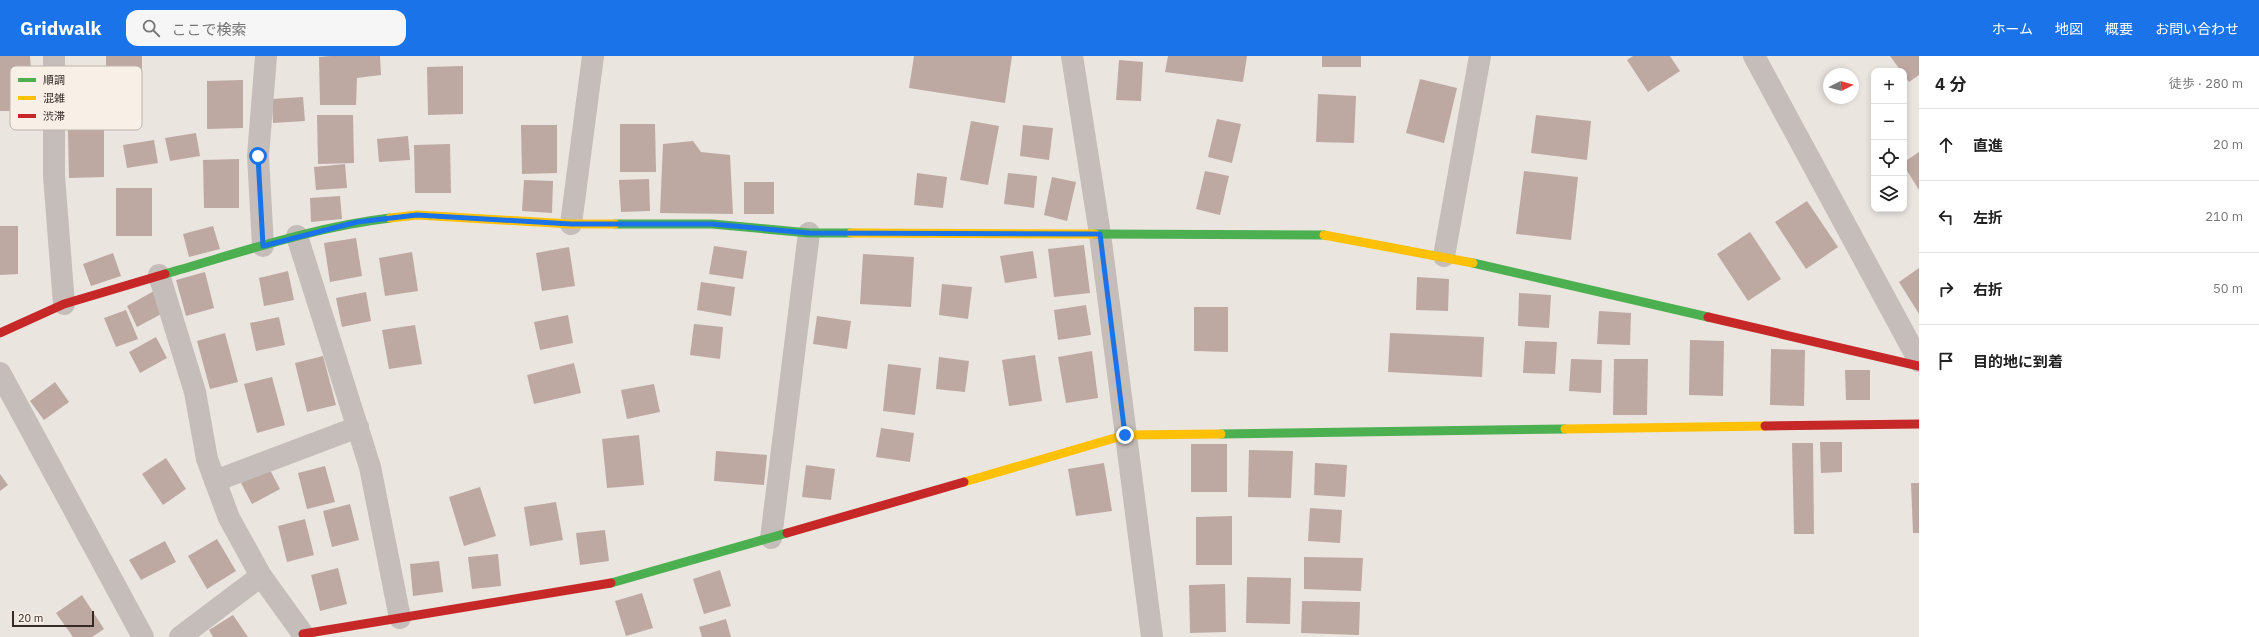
<!DOCTYPE html>
<html lang="ja">
<head>
<meta charset="utf-8">
<style>
	:root { --surface:#fff; --page:#f6f6f6; --text:#222; --muted:#767676; --line:#e0e0e0; --accent:#1a73e8 }
	body { margin:0; font-family:"IBM Plex Sans","Noto Sans JP",sans-serif; background:var(--page); color:var(--text) }
	.controls { position:absolute; right:12px; top:12px; display:grid; overflow:hidden; border-radius:8px; box-shadow:0 2px 6px #0003 }
	.controls button { width:36px; height:36px; display:grid; place-items:center; padding:0; border:0; border-bottom:1px solid var(--line); background:var(--surface); color:var(--text); font:20px sans-serif }
	.compass { position:absolute; left:1823px; top:12px; width:36px; height:36px; border-radius:50%; background:var(--surface); box-shadow:0 2px 6px #0003; rotate:84deg }
	.scale { position:absolute; left:12px; bottom:10px; width:82px; box-sizing:border-box; padding-left:4px; border:2px solid #352a27; border-top:0; font-size:11px; line-height:14px; white-space:nowrap; color:#352a27; -webkit-text-stroke:3px #f8efe7; paint-order:stroke }
	.stop { position:absolute; width:12px; height:12px; margin:-9px; border:3px solid #1a73e8; border-radius:50%; background:#fff }
	.stop.end { background:#1a73e8; border-color:#fff; box-shadow:0 1px 4px #0008 }
	.list { margin:0; padding:0; list-style:none }
	h2 { display:flex; justify-content:space-between; align-items:center; height:52px; margin:0; padding:0 16px; font-size:17px }
	h2 small { font-size:13px; font-weight:400; color:var(--muted) }
	.list li { display:grid; grid-template-columns:26px 1fr auto; gap:12px; align-items:center; box-sizing:border-box; height:72px; padding:0 16px; border-top:1px solid var(--line) }
	.list b { display:block; font-size:15px; white-space:nowrap }
	.list em { font-size:13px; font-style:normal; color:var(--muted) }
	.icon { flex:none; width:22px; height:22px; fill:none; stroke:currentColor; stroke-width:2; stroke-linecap:round; stroke-linejoin:round }
	.map { position:relative; flex:none; width:1919px; height:581px; overflow:hidden }
	header { display:flex; align-items:center; gap:24px; box-sizing:border-box; height:56px; padding:0 20px; background:var(--accent); color:#fff }
	header strong { font-size:19px }
	nav { display:flex; gap:22px; margin-inline-start:auto; font-size:14px }
	.search { width:280px; height:36px; background:var(--page); display:flex; align-items:center; gap:10px; box-sizing:border-box; padding:0 14px; border-radius:12px; color:var(--muted); font-size:15px }
	main { display:flex }
	aside { flex:1; background:var(--surface) }
	.map>svg:first-child { display:block }
	.building { fill:#bea8a2 }
	.lines { fill:none; stroke-linecap:round; stroke-linejoin:round }
	.street { stroke:#c4bdb9; stroke-width:22 }
	.fast { stroke:#4caf50; stroke-width:9 }
	.slow { stroke:#ffc107; stroke-width:9 }
	.jam { stroke:#c62828; stroke-width:9 }
	.route { stroke:#1a73e8; stroke-width:5 }
	.key { fill:#f8efe7; stroke:#beb4ad; stroke-width:1 }
	.key-label { font-size:11px; fill:#352a27 }
</style>
</head>
<body>
<header>
<strong>Gridwalk</strong>
<div class="search"><svg class="icon" aria-label="search" viewBox="0 0 24 24"><circle cx="10" cy="10" r="6"/><path d="M15 15l6 6"/></svg>ここで検索</div>
<nav><a>ホーム</a><a>地図</a><a>概要</a><a>お問い合わせ</a></nav>
</header>
<main>
<div class="map">
<svg width="1919" height="581" viewBox="0 0 1919 581">
	<rect width="100%" height="100%" fill="#ebe5e0"/>
	<g class="building">
		<polygon points="0,0 30,0 34,55 0,55"/>
		<rect x="106" y="0" width="36" height="36"/>
		<polygon points="330,0 380,0 381,19 357,22 356,49 320,49 319,1"/>
		<polygon points="914,0 1012,0 1005,47 909,32"/>
		<polygon points="1168,0 1247,0 1243,26 1165,16"/>
		<rect x="1322" y="0" width="39" height="11"/>
		<polygon points="1633,0 1670,0 1680,15 1648,36 1627,4"/>
		<polygon points="1890,0 1919,0 1919,19 1909,26 1904,19 1904,15 1901,15"/>
		<polygon points="1119,4 1143,6 1141,45 1116,44"/>
		<polygon points="463,10 463,58 428,59 427,11"/>
		<polygon points="1420,23 1457,32 1444,87 1406,77"/>
		<polygon points="243,24 243,72 207,73 207,25"/>
		<polygon points="1318,38 1356,40 1354,87 1316,86"/>
		<polygon points="303,41 305,65 273,67 272,43"/>
		<polygon points="317,59 353,59 354,107 318,108"/>
		<polygon points="1536,59 1591,65 1587,104 1531,97"/>
		<polygon points="1217,63 1241,68 1232,107 1208,101"/>
		<polygon points="971,65 999,70 988,129 960,124"/>
		<polygon points="620,68 655,68 656,116 620,116"/>
		<polygon points="521,69 557,69 557,117 522,118"/>
		<polygon points="1023,69 1053,72 1049,104 1020,100"/>
		<polygon points="104,73 104,121 69,122 68,74"/>
		<polygon points="196,77 200,100 170,105 165,82"/>
		<polygon points="408,80 410,104 379,106 377,83"/>
		<polygon points="154,84 158,107 127,112 123,89"/>
		<polygon points="693,85 701,96 730,99 733,158 660,157 663,88"/>
		<polygon points="450,88 451,137 415,137 414,89"/>
		<polygon points="1919,96 1919,134 1904,110 1904,106"/>
		<polygon points="239,103 239,152 204,152 203,104"/>
		<polygon points="345,108 347,132 316,134 314,111"/>
		<polygon points="1205,115 1229,120 1220,159 1196,153"/>
		<polygon points="1524,115 1578,121 1571,184 1516,178"/>
		<polygon points="917,117 947,121 943,152 914,149"/>
		<polygon points="1008,117 1037,120 1034,152 1004,148"/>
		<polygon points="1052,121 1076,126 1067,165 1044,159"/>
		<polygon points="649,123 650,155 621,156 619,124"/>
		<polygon points="524,124 553,125 552,157 522,155"/>
		<rect x="744" y="126" width="30" height="32"/>
		<rect x="116" y="132" width="36" height="48"/>
		<polygon points="340,140 342,163 311,166 310,142"/>
		<polygon points="1807,145 1838,191 1806,213 1775,166"/>
		<polygon points="0,170 18,170 18,218 0,219"/>
		<polygon points="213,170 220,193 189,201 183,178"/>
		<polygon points="1750,176 1781,223 1748,245 1717,198"/>
		<polygon points="356,182 362,220 330,226 324,187"/>
		<polygon points="1084,189 1090,237 1054,241 1048,193"/>
		<polygon points="714,190 747,195 743,223 709,218"/>
		<polygon points="569,191 575,230 542,235 536,197"/>
		<polygon points="1033,195 1037,222 1005,227 1000,200"/>
		<polygon points="412,196 418,235 385,240 379,202"/>
		<polygon points="113,197 121,220 91,230 83,208"/>
		<polygon points="863,198 914,201 911,251 860,248"/>
		<polygon points="1919,212 1919,258 1899,226"/>
		<polygon points="288,215 294,244 264,250 259,222"/>
		<polygon points="205,216 214,252 186,260 176,224"/>
		<polygon points="1417,221 1449,223 1448,255 1416,254"/>
		<polygon points="701,226 735,231 731,260 697,254"/>
		<polygon points="942,228 972,231 968,263 939,259"/>
		<polygon points="154,235 165,256 137,271 127,250"/>
		<polygon points="366,236 371,265 342,271 336,242"/>
		<polygon points="1519,237 1551,239 1549,272 1518,270"/>
		<polygon points="1086,249 1091,279 1058,284 1054,254"/>
		<polygon points="1194,251 1228,251 1228,296 1194,295"/>
		<polygon points="126,254 138,283 116,291 104,262"/>
		<polygon points="1599,255 1631,257 1630,289 1597,288"/>
		<polygon points="568,259 573,287 540,294 534,266"/>
		<polygon points="817,260 851,265 847,293 813,288"/>
		<polygon points="279,261 285,289 256,295 250,267"/>
		<polygon points="694,268 723,271 720,303 690,299"/>
		<polygon points="415,269 422,308 389,313 382,274"/>
		<polygon points="225,277 238,326 210,333 197,285"/>
		<polygon points="1390,277 1484,281 1482,321 1388,316"/>
		<polygon points="156,281 167,302 140,317 129,296"/>
		<polygon points="1690,284 1724,285 1723,340 1689,339"/>
		<polygon points="1525,285 1557,286 1555,318 1523,317"/>
		<polygon points="1771,293 1805,294 1804,350 1770,349"/>
		<polygon points="1092,295 1098,342 1066,347 1058,301"/>
		<polygon points="1035,299 1042,345 1009,350 1002,304"/>
		<polygon points="323,300 336,349 307,356 295,307"/>
		<polygon points="939,301 969,305 965,336 936,333"/>
		<polygon points="1571,303 1602,304 1601,337 1569,335"/>
		<polygon points="1614,303 1648,303 1647,359 1613,359"/>
		<polygon points="574,307 581,337 534,348 527,319"/>
		<polygon points="888,308 921,312 915,359 883,355"/>
		<polygon points="1845,314 1870,314 1870,344 1846,344"/>
		<polygon points="272,321 285,369 257,377 244,328"/>
		<polygon points="55,326 69,346 44,364 30,345"/>
		<polygon points="654,328 660,356 627,363 621,334"/>
		<polygon points="881,372 914,377 910,406 876,401"/>
		<polygon points="639,379 644,429 607,432 602,383"/>
		<polygon points="1820,386 1842,386 1842,416 1821,417"/>
		<polygon points="1792,387 1813,387 1814,478 1794,478"/>
		<rect x="1191" y="388" width="36" height="48"/>
		<polygon points="1249,394 1293,395 1291,442 1248,441"/>
		<polygon points="716,395 767,399 764,429 714,425"/>
		<polygon points="166,402 186,433 163,449 142,418"/>
		<polygon points="1104,407 1112,455 1076,460 1068,413"/>
		<polygon points="1315,407 1347,409 1345,441 1314,439"/>
		<polygon points="806,409 835,413 831,444 802,441"/>
		<polygon points="325,410 335,446 307,453 298,417"/>
		<polygon points="269,412 280,433 252,448 241,427"/>
		<polygon points="0,418 8,429 0,435"/>
		<polygon points="1911,427 1919,427 1919,477 1913,477"/>
		<polygon points="480,431 496,480 464,490 449,441"/>
		<polygon points="556,446 563,484 530,490 524,451"/>
		<polygon points="350,448 359,484 332,491 323,455"/>
		<polygon points="1310,452 1342,454 1340,487 1308,485"/>
		<polygon points="1232,460 1232,509 1196,509 1196,461"/>
		<polygon points="305,463 314,499 287,506 278,470"/>
		<polygon points="605,474 609,505 580,509 576,477"/>
		<polygon points="217,483 236,515 207,533 188,500"/>
		<polygon points="165,485 176,506 141,524 129,504"/>
		<polygon points="498,498 501,530 472,533 468,501"/>
		<polygon points="1304,501 1363,502 1361,535 1304,533"/>
		<polygon points="439,505 443,536 413,540 410,508"/>
		<polygon points="338,512 347,548 320,555 311,519"/>
		<polygon points="720,514 731,550 704,558 693,523"/>
		<polygon points="1247,521 1291,522 1290,568 1246,567"/>
		<polygon points="1225,528 1226,576 1190,577 1189,529"/>
		<polygon points="642,537 653,572 626,580 615,545"/>
		<polygon points="82,539 104,573 92,581 73,581 56,557"/>
		<polygon points="1302,545 1360,546 1359,579 1301,577"/>
		<polygon points="233,559 248,581 213,581 209,574"/>
		<polygon points="726,563 731,581 702,581 699,571"/>
	</g>
	<g class="lines">
		<g class="street">
			<polyline points="54,0 54,120 64,248"/>
			<polyline points="1072,0 1100,178 1152,581"/>
			<polyline points="1754,0 1919,305"/>
			<polyline points="571,168 593,0"/>
			<polyline points="297,180 370,411 400,562"/>
			<polyline points="263,190 258,100 266,0"/>
			<polyline points="1444,200 1480,0"/>
			<polyline points="159,219 195,336 207,403 229,462 261,520 305,581"/>
			<polyline points="0,317 143,581"/>
			<polyline points="215,425 358,371"/>
			<polyline points="771,482 809,177"/>
			<polyline points="180,581 261,520"/>
		</g>
		<g class="fast">
			<polyline points="615,168 712,168 809,177 851,177"/>
			<polyline points="1095,178 1324,179"/>
			<polyline points="1473,207 1708,261"/>
			<path d="M165,218c74,-21 148,-47 225,-56"/>
			<polyline points="1221,378 1565,373"/>
			<polyline points="611,527 787,477"/>
		</g>
		<g class="slow">
			<polyline points="390,162 417,159 571,168 615,168"/>
			<polyline points="851,177 1095,178"/>
			<polyline points="1324,179 1473,207"/>
			<polyline points="1565,373 1765,370"/>
			<polyline points="964,426 1125,379 1221,378"/>
		</g>
		<g class="jam">
			<polyline points="1708,261 1919,310"/>
			<polyline points="0,277 64,248 165,218"/>
			<polyline points="1765,370 1919,368"/>
			<polyline points="787,477 964,426"/>
			<polyline points="303,578 611,527"/>
		</g>
	</g>
	<g class="lines">
		<polyline class="route" points="258,100 263,190 357,166 417,159 571,168 712,168 809,177 1100,178 1125,379"/>
	</g>
	<rect x="10" y="10" width="132" height="64" rx="6" class="key"/>
	<rect x="18" y="22" width="18" height="4" fill="#4caf50"/>
	<rect x="18" y="40" width="18" height="4" fill="#ffc107"/>
	<rect x="18" y="58" width="18" height="4" fill="#c62828"/>
	<g class="key-label">
		<text x="43" y="28">順調</text>
		<text x="43" y="46">混雑</text>
		<text x="43" y="64">渋滞</text>
	</g>
</svg>
<div class="controls">
<button>+</button>
<button>−</button>
<button><svg class="icon" aria-label="locate" viewBox="0 0 24 24"><circle cx="12" cy="12" r="6"/><path d="M12 2v4M12 18v4M2 12h4M18 12h4"/></svg></button>
<button><svg class="icon" aria-label="layers" viewBox="0 0 24 24"><path d="M12 4l9 5-9 5-9-5zM3 14l9 5 9-5"/></svg></button>
</div>
<svg class="compass" viewBox="-18 -18 36 36"><path d="M0-13l5 13h-10z" fill="#e53935"/><path d="M0 13l5-13h-10z" fill="#767676"/></svg>
<div class="scale">20 m</div>
<div class="stop" style="left:258px;top:100px"></div>
<div class="stop end" style="left:1125px;top:379px"></div>
</div>
<aside>
<h2>4 分<small>徒歩 · 280 m</small></h2>
<ul class="list">
<li><svg class="icon" aria-label="ahead" viewBox="0 0 24 24"><path d="M12 20V5M6 11l6-6 6 6"/></svg><div><b>直進</b></div><em>20 m</em></li>
<li><svg class="icon" aria-label="left" viewBox="0 0 24 24"><path d="M17 20v-9H6M10 6l-5 5 5 5"/></svg><div><b>左折</b></div><em>210 m</em></li>
<li><svg class="icon" aria-label="right" viewBox="0 0 24 24"><path d="M7 20v-9h11M14 6l5 5-5 5"/></svg><div><b>右折</b></div><em>50 m</em></li>
<li><svg class="icon" aria-label="arrive" viewBox="0 0 24 24"><path d="M6 21V4h12l-3 4 3 4H6"/></svg><div><b>目的地に到着</b></div></li>
</ul>
</aside>
</main>
</body>
</html>
